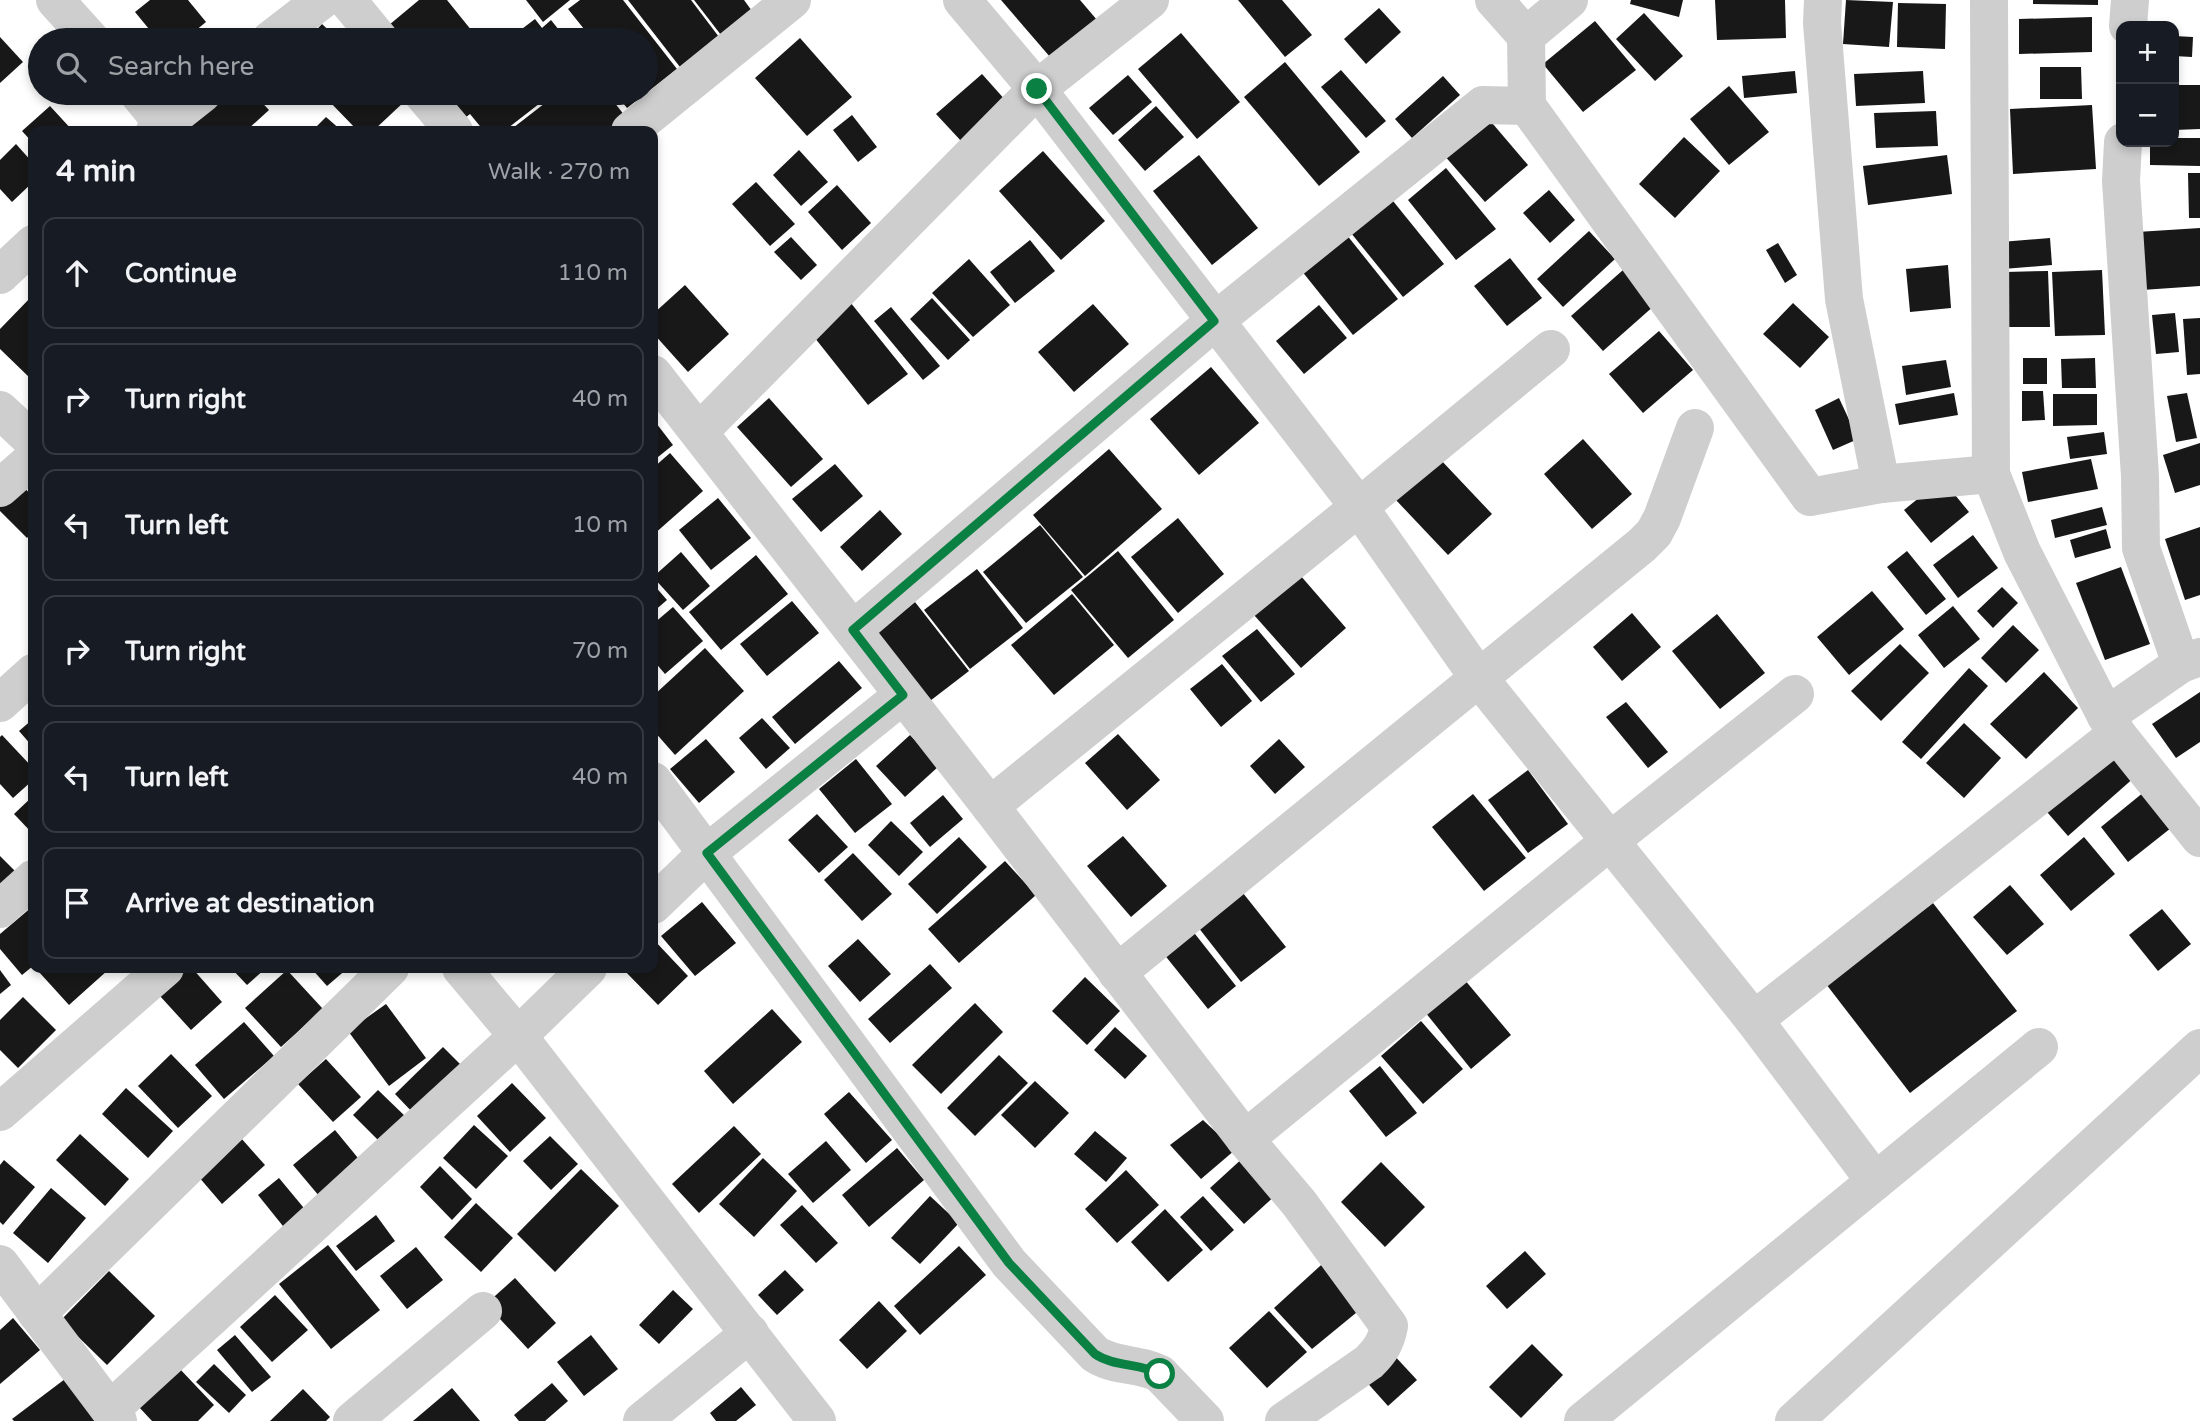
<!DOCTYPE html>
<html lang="en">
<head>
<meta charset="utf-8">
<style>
	:root { --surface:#171b24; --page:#242831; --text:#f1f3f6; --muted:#9ea1a6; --line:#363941 }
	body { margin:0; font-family:"Varela Round",sans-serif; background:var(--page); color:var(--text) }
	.controls { position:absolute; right:21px; top:21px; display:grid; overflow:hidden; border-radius:14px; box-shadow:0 4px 10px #0003 }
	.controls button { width:63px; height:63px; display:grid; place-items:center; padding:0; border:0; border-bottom:2px solid var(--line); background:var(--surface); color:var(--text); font:35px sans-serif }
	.stop { position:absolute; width:21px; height:21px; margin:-16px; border:5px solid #0b8043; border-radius:50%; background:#fff }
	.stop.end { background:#0b8043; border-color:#fff; box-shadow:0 2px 7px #0008 }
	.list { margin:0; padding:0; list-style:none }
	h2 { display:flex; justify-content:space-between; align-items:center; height:91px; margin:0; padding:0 28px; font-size:30px }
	h2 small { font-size:23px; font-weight:400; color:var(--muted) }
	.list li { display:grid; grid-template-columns:46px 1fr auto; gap:21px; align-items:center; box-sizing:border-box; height:112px; margin:0 14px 14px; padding:0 14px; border:2px solid var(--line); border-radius:14px }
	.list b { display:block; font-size:26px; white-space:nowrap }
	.list em { font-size:23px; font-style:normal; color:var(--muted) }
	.icon { flex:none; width:38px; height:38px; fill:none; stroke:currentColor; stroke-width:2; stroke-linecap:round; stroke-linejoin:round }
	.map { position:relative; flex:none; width:2200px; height:1421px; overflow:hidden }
	.search { position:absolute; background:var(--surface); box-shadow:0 4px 10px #0003; left:28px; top:28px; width:630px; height:77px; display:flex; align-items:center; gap:18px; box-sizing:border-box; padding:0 24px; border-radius:38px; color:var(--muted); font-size:26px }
	.panel { position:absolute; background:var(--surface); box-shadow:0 4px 10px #0003; left:28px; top:126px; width:630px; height:847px; border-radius:14px }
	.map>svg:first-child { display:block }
	.building { fill:#181818 }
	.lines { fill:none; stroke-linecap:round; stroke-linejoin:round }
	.minor { stroke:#cecece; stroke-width:38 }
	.route { stroke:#0b8043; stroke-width:9 }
</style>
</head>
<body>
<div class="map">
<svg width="2200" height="1421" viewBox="0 0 2200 1421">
	<rect width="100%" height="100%" fill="#fff"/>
	<g class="building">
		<polygon points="150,0 188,0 206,22 184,40 158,40 135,12"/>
		<polygon points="419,0 447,0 476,36 471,40 381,40 377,35"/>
		<polygon points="526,0 570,0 543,22"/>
		<polygon points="580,0 623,0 677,69 627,108 615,93 646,93 646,40 580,40 588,34 568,9"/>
		<polygon points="628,0 691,0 719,37 680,67"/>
		<polygon points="694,0 744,0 752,11 721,35"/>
		<polygon points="1001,0 1080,0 1103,27 1057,65"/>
		<polygon points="1238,0 1282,0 1312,35 1285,57"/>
		<polygon points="1631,0 1683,0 1679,17 1630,4"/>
		<polygon points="1715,0 1785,0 1786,38 1717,40"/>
		<polygon points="1846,0 1893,2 1889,47 1843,44"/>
		<polygon points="2033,0 2098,0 2098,5 2033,4"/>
		<polygon points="1898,3 1946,4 1945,49 1897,47"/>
		<polygon points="1379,8 1401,32 1366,64 1344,39"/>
		<polygon points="1644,13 1683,56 1655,81 1616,39"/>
		<polygon points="2092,17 2092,52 2019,54 2019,19"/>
		<polygon points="535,19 542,28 551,20 567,40 519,40 514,35"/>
		<polygon points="1595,21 1636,70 1583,112 1543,64"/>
		<polygon points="322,24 339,40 307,40"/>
		<polygon points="1181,33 1240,102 1197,139 1138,69"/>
		<polygon points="2174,36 2193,37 2192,57 2174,56"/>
		<polygon points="0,37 23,62 0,83"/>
		<polygon points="800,38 852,97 807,136 755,78"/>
		<polygon points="1285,62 1360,152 1319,186 1244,97"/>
		<polygon points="2040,67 2081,67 2082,99 2040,99"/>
		<polygon points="1341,70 1386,121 1366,138 1321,87"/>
		<polygon points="1795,71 1797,93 1744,98 1742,76"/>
		<polygon points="1923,71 1925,103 1856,106 1854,74"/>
		<polygon points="982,74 1007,102 962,142 936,114"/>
		<polygon points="1128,75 1152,102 1113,135 1089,108"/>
		<polygon points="1443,76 1460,95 1412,138 1395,119"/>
		<polygon points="2174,85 2200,85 2200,129 2174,130"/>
		<polygon points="1729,86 1769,132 1729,165 1690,119"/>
		<polygon points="217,93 253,93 269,110 246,131 176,131"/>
		<polygon points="334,93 397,93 405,101 373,131 358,131 327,99"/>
		<polygon points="440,93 553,93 504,131 484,131 470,114 456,125"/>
		<polygon points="558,93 588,93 592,99 600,93 607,93 632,125 624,131 509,131"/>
		<polygon points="2092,105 2096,169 2013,174 2010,109"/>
		<polygon points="50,106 73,131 33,131 33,143 22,131"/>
		<polygon points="1156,106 1184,137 1145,171 1118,140"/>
		<polygon points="1936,111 1938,146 1876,148 1874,113"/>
		<polygon points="852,115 877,147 858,162 833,130"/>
		<polygon points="326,117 342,131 312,131"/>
		<polygon points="1487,117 1528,165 1485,202 1443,154"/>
		<polygon points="1684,137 1720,171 1675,218 1639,184"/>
		<polygon points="2174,138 2200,138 2200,166 2150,165 2150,142 2174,142"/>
		<polygon points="16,144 33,163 33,182 12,202 0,189 0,160"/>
		<polygon points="799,150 828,182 801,206 773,175"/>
		<polygon points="1043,151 1105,221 1061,260 999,191"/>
		<polygon points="1199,155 1258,228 1212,265 1153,191"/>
		<polygon points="1947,155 1952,194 1868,205 1863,166"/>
		<polygon points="1446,168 1496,229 1456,260 1408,200"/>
		<polygon points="2188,173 2200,173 2200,218 2189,218"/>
		<polygon points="756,182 795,224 770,246 732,204"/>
		<polygon points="837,185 871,223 842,250 808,212"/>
		<polygon points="1549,190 1575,220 1550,243 1523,213"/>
		<polygon points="1393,201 1444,264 1403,297 1351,233"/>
		<polygon points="2200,228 2200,286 2142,290 2137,232"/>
		<polygon points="1589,231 1615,259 1563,307 1537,279"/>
		<polygon points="1346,234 1398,299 1353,335 1301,270"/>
		<polygon points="791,237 817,265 801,280 774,252"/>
		<polygon points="2050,238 2052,265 2003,269 2001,242"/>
		<polygon points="1030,240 1055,271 1015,303 990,272"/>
		<polygon points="1778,243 1797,275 1785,283 1766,250"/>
		<polygon points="1510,258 1542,298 1507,326 1474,286"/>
		<polygon points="969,259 1010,305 973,337 932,293"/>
		<polygon points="1948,265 1951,308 1910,312 1906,269"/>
		<polygon points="1623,270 1655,305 1603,351 1571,316"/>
		<polygon points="2102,270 2105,335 2055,336 2052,272"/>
		<polygon points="2048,271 2050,327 2006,327 2005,272"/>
		<polygon points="685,285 729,334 688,372 653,333 653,314"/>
		<polygon points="33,295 33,375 30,378 0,349 0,329"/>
		<polygon points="846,297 908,374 868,405 807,328"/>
		<polygon points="932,298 970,340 948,360 910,319"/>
		<polygon points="1793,303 1829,337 1800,368 1763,334"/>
		<polygon points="1093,304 1129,344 1074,392 1038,352"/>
		<polygon points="1319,305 1347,338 1304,374 1276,341"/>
		<polygon points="891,307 940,366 923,380 874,321"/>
		<polygon points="2175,313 2179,352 2156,354 2152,315"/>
		<polygon points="2200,318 2200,374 2187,375 2183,319"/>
		<polygon points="1659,331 1693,370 1643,413 1609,374"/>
		<rect x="2023" y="358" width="24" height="26"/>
		<polygon points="2095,358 2096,388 2062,388 2061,359"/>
		<polygon points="1946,360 1951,387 1906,395 1902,366"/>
		<polygon points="1211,367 1259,423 1199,475 1150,419"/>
		<polygon points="2022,391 2043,391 2045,420 2022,421"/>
		<polygon points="1954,393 1958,415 1899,425 1895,404"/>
		<polygon points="2187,393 2197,438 2176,442 2167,396"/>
		<polygon points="2053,394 2097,394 2097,425 2053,426"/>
		<polygon points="769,398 823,459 791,487 737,427"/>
		<polygon points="1839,398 1858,439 1833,450 1815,410"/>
		<polygon points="653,419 673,445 653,461"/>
		<polygon points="2104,432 2107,454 2070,459 2067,437"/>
		<polygon points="1583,439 1632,494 1592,529 1544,474"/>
		<polygon points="2200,443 2200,485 2175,493 2163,455"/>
		<polygon points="1109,449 1162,509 1085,576 1033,515"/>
		<polygon points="670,453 703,491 653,535 653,468"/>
		<polygon points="1439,458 1492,514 1448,555 1395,499"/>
		<polygon points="2091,459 2098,489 2028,502 2022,472"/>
		<polygon points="835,464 863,496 821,532 792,499"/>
		<polygon points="1942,479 1969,512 1931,543 1904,510"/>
		<polygon points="22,485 33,497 33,532 27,538 0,511 0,506"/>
		<polygon points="718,498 751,538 711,570 679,530"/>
		<polygon points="2102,507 2107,525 2055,538 2051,520"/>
		<polygon points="880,510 902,534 862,571 840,547"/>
		<polygon points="1178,518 1224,574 1178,613 1131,557"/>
		<polygon points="1040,525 1083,577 1026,623 983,572"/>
		<polygon points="2200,527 2200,595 2185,600 2165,539"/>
		<polygon points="2106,529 2111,548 2075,558 2070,540"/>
		<polygon points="1973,535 1998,568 1958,598 1933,565"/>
		<polygon points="1118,551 1174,620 1128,658 1071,590"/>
		<polygon points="1907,551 1946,599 1926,615 1887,567"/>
		<polygon points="681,552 710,586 683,610 653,577"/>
		<polygon points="756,555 788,594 721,650 689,612"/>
		<polygon points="2121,567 2150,644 2105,660 2076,583"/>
		<polygon points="977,569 1023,628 970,669 924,610"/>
		<polygon points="1300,575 1346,628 1301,668 1254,615"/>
		<polygon points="653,584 667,600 653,612"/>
		<polygon points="2002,587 2018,603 1993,628 1977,611"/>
		<polygon points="1872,591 1904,629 1849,675 1817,637"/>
		<polygon points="1072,594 1114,645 1054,695 1011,645"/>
		<polygon points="792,601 819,633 767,676 740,644"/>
		<polygon points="915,602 969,671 926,704 873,635"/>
		<polygon points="1953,606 1980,639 1944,668 1918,635"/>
		<polygon points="673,607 703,641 665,674 653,660 653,624"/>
		<polygon points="1632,613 1661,647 1622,681 1593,647"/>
		<polygon points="1717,614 1765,673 1720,709 1672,651"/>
		<polygon points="2013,625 2039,650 2006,683 1981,658"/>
		<polygon points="1257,629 1295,674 1261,702 1222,656"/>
		<polygon points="1900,644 1929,673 1881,721 1851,691"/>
		<polygon points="705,648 744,691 675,755 653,730 653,696"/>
		<polygon points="839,661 862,688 795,744 772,717"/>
		<polygon points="1222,664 1252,701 1221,727 1190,689"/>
		<polygon points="1969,668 1988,686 1921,759 1902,742"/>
		<polygon points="2044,672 2078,708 2026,759 1990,724"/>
		<polygon points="2200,692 2200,742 2176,758 2152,724"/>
		<polygon points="1626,702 1668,752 1648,768 1606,717"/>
		<polygon points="762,718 790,748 766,769 739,738"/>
		<polygon points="33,719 33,747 19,731"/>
		<polygon points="1964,723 2001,758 1964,798 1926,763"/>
		<polygon points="1118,734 1160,780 1127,810 1085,763"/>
		<polygon points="2,735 33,768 33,780 13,798 0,784 0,737"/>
		<polygon points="910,735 939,766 905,797 876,766"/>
		<polygon points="2100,737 2136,776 2068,836 2033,796"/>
		<polygon points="706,739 735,772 699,803 670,769"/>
		<polygon points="1279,739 1305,767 1275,794 1250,766"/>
		<polygon points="856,759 892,804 855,833 819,789"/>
		<polygon points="1528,770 1568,824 1528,853 1488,800"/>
		<polygon points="2144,792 2171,828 2128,862 2101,827"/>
		<polygon points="1473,794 1526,858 1484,891 1432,827"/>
		<polygon points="943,795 963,819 930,847 910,823"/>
		<polygon points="33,796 33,834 14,814"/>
		<polygon points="817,814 848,847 819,873 788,840"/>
		<polygon points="891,821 923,852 899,876 868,845"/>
		<polygon points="1123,836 1167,886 1131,917 1087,866"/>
		<polygon points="959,837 987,867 937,914 908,884"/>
		<polygon points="2084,837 2115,874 2071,911 2040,875"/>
		<polygon points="853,853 892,894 862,921 824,880"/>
		<polygon points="0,856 21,877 0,898"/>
		<polygon points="1005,861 1036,895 959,963 928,929"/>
		<polygon points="2010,885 2044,924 2007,955 1973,917"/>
		<polygon points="1243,893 1286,947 1241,982 1198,927"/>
		<polygon points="702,902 736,943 695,976 661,936"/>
		<polygon points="1933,903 2017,1011 1910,1093 1826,984"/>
		<polygon points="33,906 33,966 22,975 0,949 0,934"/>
		<polygon points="2162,909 2191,944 2158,971 2129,935"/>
		<polygon points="1188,925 1236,986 1208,1009 1159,948"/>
		<polygon points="653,939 688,976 658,1005 622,968 653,968"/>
		<polygon points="858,939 891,974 860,1002 828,966"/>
		<polygon points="930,964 952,988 890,1043 868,1019"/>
		<polygon points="45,968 106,968 108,970 69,1005 39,972"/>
		<polygon points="168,968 192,968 222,1002 191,1030 149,984"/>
		<polygon points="231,968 266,968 247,985"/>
		<polygon points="311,968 348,968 327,986"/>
		<polygon points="0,970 11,985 0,994"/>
		<polygon points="287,970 323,1009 281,1047 245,1008"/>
		<polygon points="1085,977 1120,1011 1087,1045 1052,1011"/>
		<polygon points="1464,979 1511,1035 1471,1069 1425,1012"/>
		<polygon points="23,997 56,1030 18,1068 0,1050 0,1020"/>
		<polygon points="975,1003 1003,1032 941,1094 912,1065"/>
		<polygon points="386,1004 426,1058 389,1086 348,1031"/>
		<polygon points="772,1009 802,1042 733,1104 704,1071"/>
		<polygon points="1421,1021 1463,1069 1423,1104 1381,1056"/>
		<polygon points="244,1022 274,1056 224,1099 195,1065"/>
		<polygon points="1115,1027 1147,1056 1125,1079 1094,1050"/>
		<polygon points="443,1047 465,1069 416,1116 395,1094"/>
		<polygon points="171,1054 212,1096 178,1128 138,1086"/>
		<polygon points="999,1055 1028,1083 975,1136 947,1108"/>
		<polygon points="326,1059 361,1097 333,1122 298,1084"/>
		<polygon points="1380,1066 1417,1113 1386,1137 1349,1091"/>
		<polygon points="1035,1081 1069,1113 1035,1148 1001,1115"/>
		<polygon points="512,1083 546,1118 510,1152 477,1116"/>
		<polygon points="126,1088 173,1131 148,1158 102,1114"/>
		<polygon points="378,1090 407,1118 382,1144 353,1115"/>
		<polygon points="849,1092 892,1140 866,1163 824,1114"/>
		<polygon points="1203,1120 1235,1150 1201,1179 1170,1145"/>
		<polygon points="474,1125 508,1156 476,1189 443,1158"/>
		<polygon points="734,1126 761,1154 699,1213 672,1184"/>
		<polygon points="335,1130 367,1169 325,1203 293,1165"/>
		<polygon points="1095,1131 1127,1158 1106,1182 1074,1154"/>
		<polygon points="80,1134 129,1179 105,1206 56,1160"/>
		<polygon points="550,1136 578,1164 551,1190 523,1161"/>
		<polygon points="241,1138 265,1165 222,1204 198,1176"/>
		<polygon points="826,1141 851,1170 813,1203 788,1174"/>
		<polygon points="897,1148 924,1180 869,1227 842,1195"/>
		<polygon points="1245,1156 1279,1192 1244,1224 1210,1188"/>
		<polygon points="763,1158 797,1191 754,1237 719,1204"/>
		<polygon points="4,1160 35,1187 3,1225 0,1222 0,1165"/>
		<polygon points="1381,1162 1425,1207 1385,1247 1341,1202"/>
		<polygon points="440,1166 472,1199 452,1220 420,1187"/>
		<polygon points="581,1169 619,1206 555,1272 517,1234"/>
		<polygon points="1126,1170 1159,1205 1117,1243 1085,1209"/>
		<polygon points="279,1178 313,1219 291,1236 258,1195"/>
		<polygon points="51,1188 86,1218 48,1263 13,1233"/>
		<polygon points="930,1196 959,1223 920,1264 891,1238"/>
		<polygon points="1203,1196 1234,1230 1211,1251 1180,1217"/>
		<polygon points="476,1203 513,1238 481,1272 444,1237"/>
		<polygon points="802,1205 838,1243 816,1263 780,1225"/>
		<polygon points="1165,1209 1203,1250 1168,1282 1131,1242"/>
		<polygon points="376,1215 395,1241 356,1271 336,1246"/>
		<polygon points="328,1245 380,1310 331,1349 279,1284"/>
		<polygon points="959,1246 986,1275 920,1335 894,1306"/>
		<polygon points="416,1247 443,1280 407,1309 380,1276"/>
		<polygon points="1525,1251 1546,1274 1507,1309 1486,1286"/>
		<polygon points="1331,1256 1362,1308 1312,1349 1274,1308"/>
		<polygon points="785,1270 804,1290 777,1315 758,1295"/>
		<polygon points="109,1271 155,1316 107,1365 61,1320"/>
		<polygon points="515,1278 556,1323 528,1349 486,1304"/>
		<polygon points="673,1290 693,1309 659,1344 639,1325"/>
		<polygon points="275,1295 308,1330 272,1362 240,1327"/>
		<polygon points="879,1301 907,1331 867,1369 839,1340"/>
		<polygon points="1269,1311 1307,1352 1267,1388 1229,1348"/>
		<polygon points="13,1318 40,1350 0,1384 0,1330"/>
		<polygon points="235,1335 271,1377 252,1392 217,1350"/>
		<polygon points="591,1335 618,1369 584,1396 557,1362"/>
		<polygon points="1532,1344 1563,1375 1521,1418 1489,1387"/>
		<polygon points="1391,1352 1417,1380 1388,1406 1363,1378"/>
		<polygon points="214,1364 246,1395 229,1413 196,1382"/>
		<polygon points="178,1367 214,1405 198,1421 152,1421 138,1406"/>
		<polygon points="69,1376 98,1421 14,1421 12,1419"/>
		<polygon points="552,1383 568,1401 545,1421 519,1421 514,1415"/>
		<polygon points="741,1387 756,1405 736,1421 716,1421 710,1413"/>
		<polygon points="452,1388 480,1421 413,1421"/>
		<polygon points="303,1389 330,1417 326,1421 270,1421"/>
	</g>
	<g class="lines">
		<g class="minor">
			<polyline points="55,0 91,40"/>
			<polyline points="347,0 380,40"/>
			<polyline points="962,0 1037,89 1359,507 1478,677 1754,1020 1875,1181"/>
			<polyline points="1494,0 1526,36"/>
			<polyline points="1823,0 1822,23 1844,299 1881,484 1991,474"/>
			<polyline points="1989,0 1991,474 2022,552 2106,716 2117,734 2200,838"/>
			<polyline points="2128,26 2130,0"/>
			<polyline points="270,40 322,0"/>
			<polyline points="138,93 169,131"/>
			<polyline points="422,93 454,131"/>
			<polyline points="1527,106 1810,497 1881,484"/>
			<polyline points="155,131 203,93"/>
			<polyline points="630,131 792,0"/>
			<polyline points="2123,142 2121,181 2140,476 2141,548 2181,664"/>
			<polyline points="0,275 33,244"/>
			<path d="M653,374l337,432 255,333 54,64 90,123c-3,16 -8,24 -20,36l-85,59"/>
			<polyline points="0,410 33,441"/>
			<polyline points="699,432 1037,89 1150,0"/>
			<polyline points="0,488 33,459"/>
			<polyline points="853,630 1215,321 1483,105 1527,106 1526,36 1569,0"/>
			<polyline points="0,703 33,673"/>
			<polyline points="2106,716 2181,664 2200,657"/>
			<path d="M653,781l356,482 86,91c19,13 45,9 65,20l45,47"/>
			<polyline points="990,806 1359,507 1551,349"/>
			<polyline points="653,905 707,853 903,695"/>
			<polyline points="0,909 33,879"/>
			<polyline points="461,968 518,1036 817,1421"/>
			<polyline points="1117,973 1642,545 1654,533 1662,518 1695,428"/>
			<polyline points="1754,1020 2117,734"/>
			<polyline points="0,1112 165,968"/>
			<polyline points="1245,1139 1610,841 1795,694"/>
			<polyline points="0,1264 118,1421"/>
			<polyline points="37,1314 390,968"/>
			<polyline points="110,1410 518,1036 588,968"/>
			<polyline points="352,1421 483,1311"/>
			<polyline points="642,1421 750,1333"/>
			<polyline points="1583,1421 2039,1047"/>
			<polyline points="1794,1421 2200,1048"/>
		</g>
	</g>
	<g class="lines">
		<path class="route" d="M1037,89l177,232 -361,309 50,65 -196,158 302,410 86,91c19,13 45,9 65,20"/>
	</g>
</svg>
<div class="controls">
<button>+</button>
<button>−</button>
</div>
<div class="stop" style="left:1160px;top:1374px"></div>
<div class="stop end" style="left:1037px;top:89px"></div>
<div class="search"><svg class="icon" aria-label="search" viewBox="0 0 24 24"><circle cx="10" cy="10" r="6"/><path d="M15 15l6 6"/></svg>Search here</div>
<section class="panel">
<h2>4 min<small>Walk · 270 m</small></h2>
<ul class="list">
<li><svg class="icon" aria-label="ahead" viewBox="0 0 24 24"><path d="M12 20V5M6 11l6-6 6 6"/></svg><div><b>Continue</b></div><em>110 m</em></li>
<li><svg class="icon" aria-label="right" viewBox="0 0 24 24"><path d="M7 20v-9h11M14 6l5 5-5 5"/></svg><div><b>Turn right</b></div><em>40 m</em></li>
<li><svg class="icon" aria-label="left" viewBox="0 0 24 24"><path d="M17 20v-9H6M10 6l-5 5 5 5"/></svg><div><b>Turn left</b></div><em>10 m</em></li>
<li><svg class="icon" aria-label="right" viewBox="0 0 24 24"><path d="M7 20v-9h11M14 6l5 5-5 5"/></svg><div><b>Turn right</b></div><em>70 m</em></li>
<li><svg class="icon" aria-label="left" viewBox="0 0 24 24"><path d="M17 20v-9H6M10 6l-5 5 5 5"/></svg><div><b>Turn left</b></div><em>40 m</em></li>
<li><svg class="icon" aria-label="arrive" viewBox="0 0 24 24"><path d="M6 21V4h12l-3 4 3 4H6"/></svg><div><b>Arrive at destination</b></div></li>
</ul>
</section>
</div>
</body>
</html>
